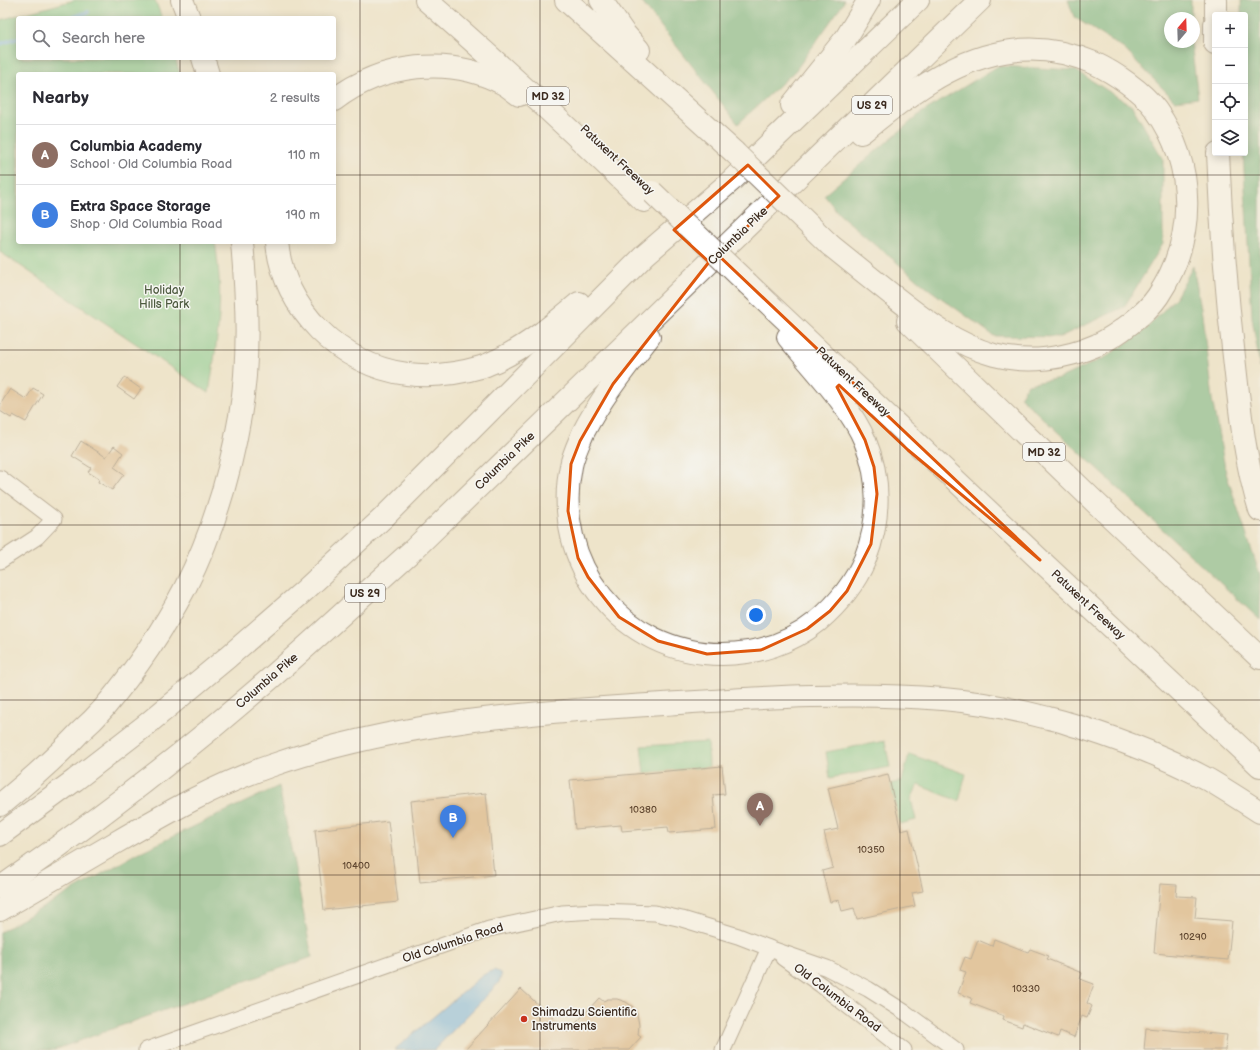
<!DOCTYPE html>
<html lang="en">
<head>
<meta charset="utf-8">
<style>
	:root { --surface:#fff; --page:#f2f2f3; --text:#2b2b33; --muted:#7c7c81; --line:#e1e1e2; --accent:#c8321e }
	body { margin:0; font-family:"Balsamiq Sans",sans-serif; background:var(--page); color:var(--text) }
	.controls { position:absolute; right:12px; top:12px; display:grid; overflow:hidden; border-radius:4px; box-shadow:0 2px 10px #0003 }
	.controls button { width:36px; height:36px; display:grid; place-items:center; padding:0; border:0; border-bottom:1px solid var(--line); background:var(--surface); color:var(--text); font:20px sans-serif }
	.compass { position:absolute; left:1164px; top:12px; width:36px; height:36px; border-radius:50%; background:var(--surface); box-shadow:0 2px 10px #0003; rotate:19deg }
	.you { position:absolute; left:756px; top:615px; width:14px; height:14px; margin:-10px; border:3px solid #fff; border-radius:50%; background:#1a73e8; box-shadow:0 0 0 6px #1a73e833 }
	.badge { display:grid; place-items:center; width:26px; height:26px; border-radius:50%; background:var(--accent); color:#fff; font-size:13px; font-weight:700 }
	.pin { position:absolute; translate:-50% -33px; filter:drop-shadow(0 1px 2px #0008) }
	.pin::after { content:''; position:absolute; top:21px; width:14px; height:12px; background:inherit; clip-path:polygon(0 0,100% 0,50% 100%) }
	.list { margin:0; padding:0; list-style:none }
	h2 { display:flex; justify-content:space-between; align-items:center; height:52px; margin:0; padding:0 16px; font-size:17px }
	h2 small { font-size:13px; font-weight:400; color:var(--muted) }
	.list li { display:grid; grid-template-columns:26px 1fr auto; gap:12px; align-items:center; box-sizing:border-box; height:60px; padding:0 16px; border-top:1px solid var(--line) }
	.list b { display:block; font-size:15px; white-space:nowrap }
	.list p { margin:0; font-size:13px; white-space:nowrap; color:var(--muted) }
	.list em { font-size:13px; font-style:normal; color:var(--muted) }
	.icon { flex:none; width:22px; height:22px; fill:none; stroke:currentColor; stroke-width:2; stroke-linecap:round; stroke-linejoin:round }
	.map { position:relative; flex:none; width:1260px; height:1050px; overflow:hidden }
	.search { position:absolute; background:var(--surface); box-shadow:0 2px 10px #0003; left:16px; top:16px; width:320px; height:44px; display:flex; align-items:center; gap:10px; box-sizing:border-box; padding:0 14px; border-radius:4px; color:var(--muted); font-size:15px }
	.panel { position:absolute; background:var(--surface); box-shadow:0 2px 10px #0003; left:16px; top:72px; width:320px; height:172px; border-radius:4px }
	.map>svg:first-child { display:block }
	.green { fill:#76c98b; stroke:#587a54 }
	.forest { fill:#60ad77; stroke:#4e6c4a }
	.water { fill:#75b8eb; stroke:#587184 }
	.lines { fill:none; stroke-linecap:round; stroke-linejoin:round }
	.stream { stroke:#75b8eb; stroke-width:4 }
	.building { fill:#d3a269 }
	.minor-casing { stroke:#7a6b5a; stroke-width:17 }
	.highway-casing { stroke:#7a6b5a; stroke-width:24 }
	.minor { stroke:#fff; stroke-width:15 }
	.highway { stroke:#fff; stroke-width:22 }
	.highway-bridge-casing { stroke:#7a6b5a; stroke-width:24; stroke-linecap:butt }
	.highway-bridge { stroke:#fff; stroke-width:22 }
	.marked { fill:none; stroke:#df570d; stroke-width:3; stroke-linejoin:round }
	.grid { fill:none; stroke:#3b2a1e; stroke-width:1; stroke-opacity:0.55 }
	.poi-dot { fill:#c8321e; stroke:#f6f6f2; stroke-width:1.5 }
	.labels { text-anchor:middle; dominant-baseline:central; stroke-width:3; stroke-linejoin:round; paint-order:stroke }
	.number-label { font-size:10px; fill:#614831 }
	.shield { fill:#f6f6f2; stroke:#73675e; stroke-width:1 }
	.shield-label { font-size:11px; font-weight:bold; fill:#3b2a1e }
	.street-label { font-size:12px; fill:#3b2a1e; stroke:#f6f6f2 }
	.park-label { font-size:12px; fill:#4d5a3f; stroke:#f6f6f2 }
	.poi-label { font-size:12px; fill:#3b2a1e; stroke:#f6f6f2; text-anchor:start }
</style>
</head>
<body>
<div class="map">
<svg width="1260" height="1050" viewBox="0 0 1260 1050">
	<rect width="100%" height="100%" fill="#f6f6f2"/>
	<filter id="ink" filterUnits="userSpaceOnUse"><feTurbulence type="fractalNoise" baseFrequency=".025" numOctaves="2"/><feDisplacementMap in="SourceGraphic" scale="8" xChannelSelector="R" yChannelSelector="G"/><feConvolveMatrix kernelMatrix="1 2 1 2 8 2 1 2 1" color-interpolation-filters="sRGB"/></filter>
	<filter id="wash" filterUnits="userSpaceOnUse"><feTurbulence type="fractalNoise" baseFrequency=".012" numOctaves="4" result="noise"/><feDisplacementMap in="SourceGraphic" scale="16" xChannelSelector="R" yChannelSelector="G"/><feGaussianBlur stdDeviation="0.9" result="paint"/><feColorMatrix in="noise" values="0 0 0 0 0 0 0 0 0 0 0 0 0 0 0 0 0 1.4 0 .05"/><feComposite in="paint" operator="in"/></filter>
	<g filter="url(#wash)">
		<rect width="100%" height="100%" fill="#eee4ca"/>
		<g class="green">
			<path d="M75,0h80l7,18h-144v40h157l5,16h-162v168h197c2,11 3,23 4,34 3,38 -4,79 -10,117l-209,-141v-232z"/>
			<polygon points="885,741 890,767 830,778 826,752"/>
			<polygon points="708,742 709,767 644,773 641,746"/>
			<polygon points="909,754 966,774 959,801 918,785 911,799 916,820 900,824 890,784 902,781"/>
		</g>
		<g class="forest">
			<polygon points="640,0 844,0 843,4 796,70 738,124"/>
			<polygon points="1068,0 1191,0 1191,18 1170,18 1170,42 1191,42 1198,98 1175,101 1124,49 1074,17"/>
			<polygon points="1241,0 1260,0 1260,367 1252,318 1243,153 1245,153 1245,15 1241,15"/>
			<polygon points="998,66 1075,70 1132,106 1163,159 1163,244 1124,307 1060,337 994,336 926,287 839,214 824,195 921,113"/>
			<polygon points="1193,266 1202,314 1212,399 1226,473 1260,575 1260,620 1020,397 1028,384 1060,378 1106,357 1145,330 1176,297"/>
			<polygon points="279,786 312,957 54,1050 0,1050 0,932 138,853"/>
		</g>
		<polygon class="water" points="494,970 499,972 501,976 499,982 491,991 434,1050 394,1050 483,975"/>
		<g class="lines">
			<g class="stream">
				<polyline points="71,18 88,12"/>
				<polyline points="0,44 18,38"/>
			</g>
		</g>
		<g id="blocks">
			<g class="building">
				<polygon points="124,377 141,389 134,399 117,387"/>
				<polygon points="33,388 43,394 26,422 13,415 11,418 0,411 0,405 10,389 26,399"/>
				<polygon points="81,441 106,457 114,446 123,453 114,467 124,474 112,490 98,482 99,479 88,472 91,468 72,456"/>
				<polygon points="722,766 725,794 713,795 716,829 669,833 668,827 622,831 621,825 575,829 570,780"/>
				<polygon points="888,774 901,831 909,829 923,891 912,893 915,906 857,919 854,908 842,911 839,900 830,902 822,871 833,868 824,832 838,829 828,788"/>
				<polygon points="486,793 494,875 420,882 411,801"/>
				<polygon points="388,821 398,902 324,910 315,830"/>
				<polygon points="1160,884 1177,885 1176,896 1197,897 1195,918 1232,921 1228,960 1154,953"/>
				<polygon points="994,939 1028,952 1030,949 1049,956 1047,959 1082,973 1080,979 1094,984 1087,1003 1092,1006 1087,1018 1082,1016 1074,1037 1060,1031 1058,1037 1023,1023 1022,1027 1003,1020 1004,1016 970,1003 972,998 958,993 966,972 960,970 965,957 971,959 978,940 992,946"/>
				<polygon points="521,989 568,1032 599,998 603,1001 608,999 617,999 626,1002 633,1007 637,1014 639,1025 638,1035 641,1037 629,1050 465,1050"/>
				<polygon points="1146,1028 1227,1035 1225,1050 1144,1050"/>
			</g>
		</g>
	</g>
	<g filter="url(#ink)">
		<use href="#blocks" fill-opacity="0" stroke="#7a6b5a" stroke-width="1"/>
		<g class="lines">
			<defs>
				<g id="minor">
					<polyline points="0,478 54,519 37,537 0,561"/>
					<polyline points="783,958 821,985 904,1050"/>
					<polyline points="146,1050 489,929 562,913 596,911 655,913 682,919 738,936 769,948 827,968 868,989 906,1013 956,1050"/>
					<polyline points="723,1050 769,948"/>
				</g>
				<g id="highway">
					<polyline points="182,0 189,18"/>
					<path d="M426,0c75,65 147,132 218,201"/>
					<polyline points="566,0 734,152"/>
					<polyline points="601,0 624,33 639,50"/>
					<polyline points="1216,15 1216,0"/>
					<polyline points="1215,24 1215,43"/>
					<polyline points="203,58 208,74"/>
					<path d="M334,100c48,-37 116,-45 170,-16 5,3 10,7 15,11"/>
					<polyline points="792,105 846,38 869,0"/>
					<path d="M1218,153c3,74 9,148 18,222 5,45 10,91 24,135"/>
					<path d="M277,242c6,67 64,124 130,132 25,3 50,0 74,-7 6,-2 12,-5 17,-7 31,-15 56,-36 81,-57"/>
					<path d="M830,245c20,16 41,33 61,49 32,25 63,50 103,61 34,9 71,4 103,-10 19,-9 49,-31 61,-49 38,-57 38,-130 -2,-186 -14,-19 -41,-37 -62,-47 -29,-12 -59,-17 -90,-11 -56,10 -101,47 -143,81"/>
					<polyline points="748,284 1040,560 1260,766"/>
					<polyline points="908,321 1097,504 1260,658"/>
					<path d="M649,337c-24,31 -48,61 -66,96 -4,10 -10,22 -12,33 -20,97 51,188 151,188 35,0 69,-11 96,-33 20,-17 37,-38 47,-62 15,-38 16,-80 0,-118 -15,-36 -52,-73 -77,-104"/>
					<path d="M0,805c28,-23 56,-47 81,-74 8,-7 16,-15 23,-23 30,-36 59,-78 81,-120 27,-53 45,-113 55,-172 10,-57 7,-117 2,-174"/>
					<polyline points="0,835 75,780 146,725 228,657 304,591 383,518 645,255 732,180 918,0"/>
					<path d="M0,888c89,-62 176,-128 258,-199 53,-45 103,-93 155,-139l567,-550"/>
					<path d="M0,910c38,-22 77,-45 115,-67 50,-29 100,-58 155,-77 126,-44 261,-54 393,-62 93,-6 187,-13 280,-5 35,3 71,10 105,19 11,2 21,6 32,9 44,14 88,31 129,53 17,10 34,21 51,32"/>
				</g>
			</defs>
			<use href="#minor" class="minor-casing"/>
			<use href="#highway" class="highway-casing"/>
			<use href="#minor" class="minor"/>
			<use href="#highway" class="highway"/>
			<defs>
				<g id="highway-bridge">
					<polyline points="734,152 830,245"/>
					<polyline points="652,192 748,284"/>
				</g>
			</defs>
			<use href="#highway-bridge" class="highway-bridge-casing"/>
			<use href="#highway-bridge" class="highway-bridge"/>
		</g>
	</g>
	<path d="M0 0H1260V1050H0ZM748,165l31,31 -61,59 322,305 -132,-110 -69,-65 -2,2 28,53 9,27 3,27 -6,50 -24,47 -17,20 -23,18 -46,21 -54,4 -49,-13 -39,-24 -31,-40 -10,-19 -10,-47 3,-47 9,-23 33,-57 96,-122 -35,-32z" fill="#eee4ca" fill-opacity=".55" fill-rule="evenodd"/>
	<path class="marked" d="M748,165l31,31 -61,59 322,305 -132,-110 -69,-65 -2,2 28,53 9,27 3,27 -6,50 -24,47 -17,20 -23,18 -46,21 -54,4 -49,-13 -39,-24 -31,-40 -10,-19 -10,-47 3,-47 9,-23 33,-57 96,-122 -35,-32z"/>
	<path class="grid" d="M180,0v18M360,0v1050M540,0v1050M720,0v1050M900,0v1050M1080,0v1050M180,58v16M0,175h18M334,175h926M180,242v808M0,350h1260M0,525h1260M0,700h1260M0,875h1260"/>
	<circle class="poi-dot" cx="524" cy="1019" r="4"/>
	<g class="labels">
		<g class="number-label">
			<text x="643" y="810">10380</text>
			<text x="871" y="850">10350</text>
			<text x="356" y="866">10400</text>
			<text x="1193" y="937">10290</text>
			<text x="1026" y="989">10330</text>
		</g>
		<g class="shield">
			<rect x="527" y="87" width="42" height="18" rx="3"/>
			<rect x="852" y="96" width="40" height="18" rx="3"/>
			<rect x="1023" y="443" width="42" height="18" rx="3"/>
			<rect x="345" y="584" width="40" height="18" rx="3"/>
		</g>
		<g class="shield-label">
			<text x="548" y="96">MD 32</text>
			<text x="872" y="105">US 29</text>
			<text x="1044" y="452">MD 32</text>
			<text x="365" y="593">US 29</text>
		</g>
		<g class="street-label">
			<text transform="translate(617 160) rotate(43)">Patuxent Freeway</text>
			<text transform="translate(738 236) rotate(-44)">Columbia Pike</text>
			<text transform="translate(853 382) rotate(43)">Patuxent Freeway</text>
			<text transform="translate(505 461) rotate(-44)">Columbia Pike</text>
			<text transform="translate(1088 605) rotate(43)">Patuxent Freeway</text>
			<text transform="translate(267 681) rotate(-41)">Columbia Pike</text>
			<text transform="translate(453 943) rotate(-18)">Old Columbia Road</text>
			<text transform="translate(837 998) rotate(37)">Old Columbia Road</text>
		</g>
		<g class="park-label">
			<text x="164" y="290">Holiday<tspan x="164" dy="14">Hills Park</tspan></text>
		</g>
		<g class="poi-label">
			<text x="532" y="1012">Shimadzu Scientific<tspan x="532" dy="14">Instruments</tspan></text>
		</g>
	</g>
</svg>
<div class="controls">
<button>+</button>
<button>−</button>
<button><svg class="icon" aria-label="locate" viewBox="0 0 24 24"><circle cx="12" cy="12" r="6"/><path d="M12 2v4M12 18v4M2 12h4M18 12h4"/></svg></button>
<button><svg class="icon" aria-label="layers" viewBox="0 0 24 24"><path d="M12 4l9 5-9 5-9-5zM3 14l9 5 9-5"/></svg></button>
</div>
<svg class="compass" viewBox="-18 -18 36 36"><path d="M0-13l5 13h-10z" fill="#e53935"/><path d="M0 13l5-13h-10z" fill="#7c7c81"/></svg>
<div class="you"></div>
<div class="pin badge" style="left:760px;top:826px;background:#8d6e63">A</div>
<div class="pin badge" style="left:453px;top:838px;background:#3f7fe0">B</div>
<div class="search"><svg class="icon" aria-label="search" viewBox="0 0 24 24"><circle cx="10" cy="10" r="6"/><path d="M15 15l6 6"/></svg>Search here</div>
<section class="panel">
<h2>Nearby<small>2 results</small></h2>
<ul class="list">
<li><span class="badge" style="background:#8d6e63">A</span><div><b>Columbia Academy</b><p>School · Old Columbia Road</p></div><em>110 m</em></li>
<li><span class="badge" style="background:#3f7fe0">B</span><div><b>Extra Space Storage</b><p>Shop · Old Columbia Road</p></div><em>190 m</em></li>
</ul>
</section>
</div>
</body>
</html>
